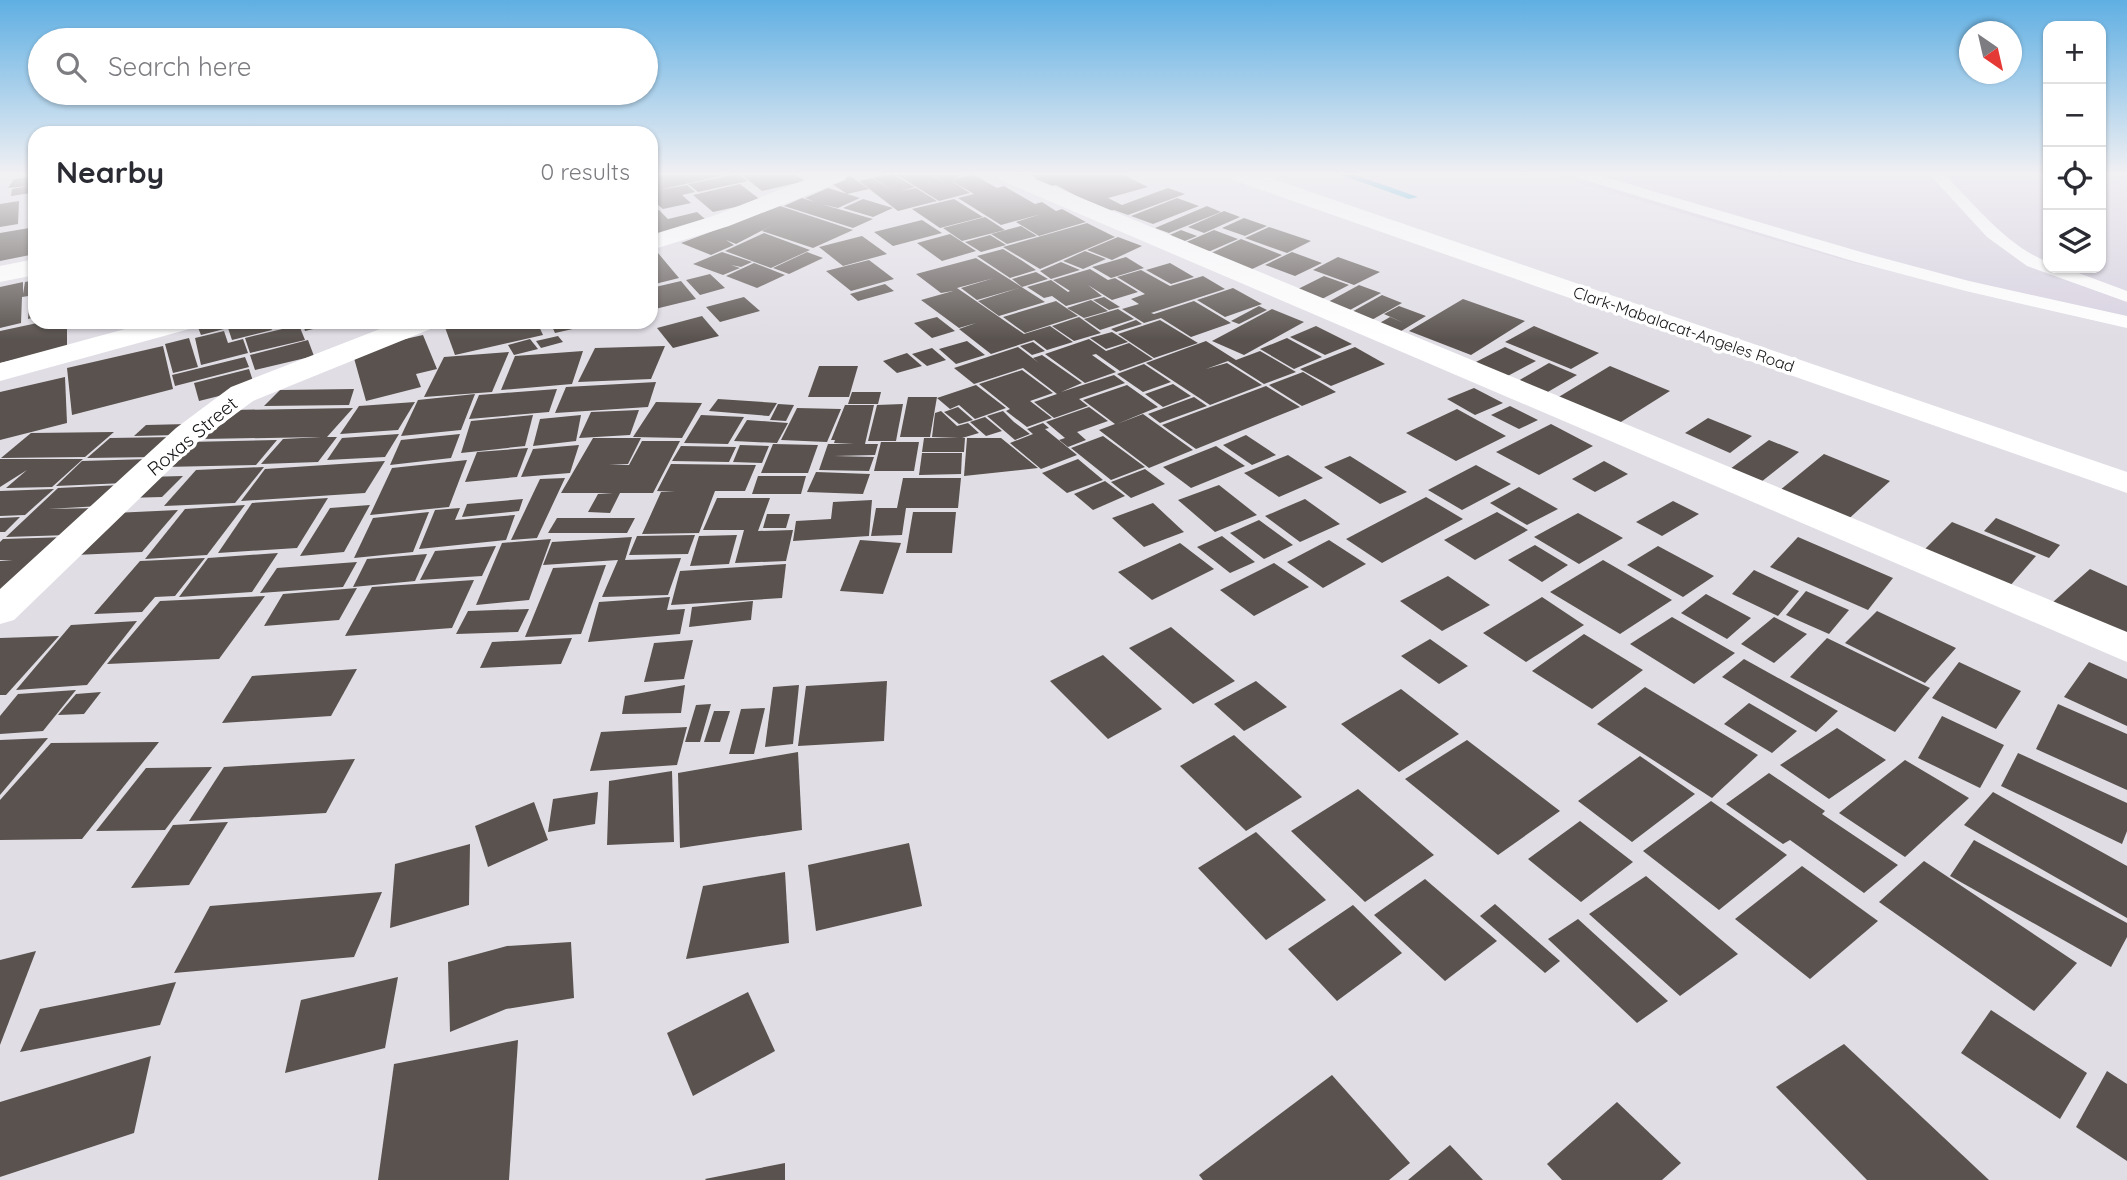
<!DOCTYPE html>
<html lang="en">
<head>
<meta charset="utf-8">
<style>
	:root { --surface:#fff; --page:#f7f7f7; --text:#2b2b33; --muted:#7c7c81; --line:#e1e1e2 }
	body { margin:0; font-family:Quicksand,sans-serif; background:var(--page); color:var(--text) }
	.controls { position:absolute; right:21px; top:21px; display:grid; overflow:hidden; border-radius:14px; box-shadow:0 2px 5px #0004 }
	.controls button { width:63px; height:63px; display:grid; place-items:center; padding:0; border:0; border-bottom:2px solid var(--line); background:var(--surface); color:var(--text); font:35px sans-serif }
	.compass { position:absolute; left:1959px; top:21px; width:63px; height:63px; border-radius:50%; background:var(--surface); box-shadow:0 2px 5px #0004; rotate:146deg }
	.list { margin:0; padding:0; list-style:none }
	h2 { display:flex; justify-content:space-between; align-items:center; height:91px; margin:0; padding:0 28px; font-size:30px }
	h2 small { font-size:23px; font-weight:400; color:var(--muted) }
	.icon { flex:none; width:38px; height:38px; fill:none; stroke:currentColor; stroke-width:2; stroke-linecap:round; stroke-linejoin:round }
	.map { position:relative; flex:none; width:2127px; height:1180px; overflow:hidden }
	.search { position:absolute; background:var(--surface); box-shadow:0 2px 5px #0004; left:28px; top:28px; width:630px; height:77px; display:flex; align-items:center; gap:18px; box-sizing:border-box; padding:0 24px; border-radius:38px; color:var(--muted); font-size:26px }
	.panel { position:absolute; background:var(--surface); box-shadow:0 2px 5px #0004; left:28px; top:126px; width:630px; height:203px; border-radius:21px }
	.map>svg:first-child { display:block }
	.built { fill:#d7d1e0 }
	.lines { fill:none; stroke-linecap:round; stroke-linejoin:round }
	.stream { fill:#32a8db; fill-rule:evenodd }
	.building { fill:#59524e }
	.service { fill:#fff; fill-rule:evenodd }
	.minor { fill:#fff; fill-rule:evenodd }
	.secondary { fill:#fff; fill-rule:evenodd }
	.labels { text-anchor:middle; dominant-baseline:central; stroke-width:7; stroke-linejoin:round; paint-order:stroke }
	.far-street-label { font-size:16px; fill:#131215; stroke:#fff }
	.street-label { font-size:19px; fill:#131215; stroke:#fff }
</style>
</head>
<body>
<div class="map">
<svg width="2127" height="1180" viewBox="0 0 2127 1180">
	<rect width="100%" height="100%" fill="#e0dde5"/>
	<polygon class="built" points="1551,175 2048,175 2048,268 2101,268 2101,175 2127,175 2127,326 1851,262"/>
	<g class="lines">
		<polygon class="stream" points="1341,175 1355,175 1418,197 1409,199"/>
	</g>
	<g class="building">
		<polygon points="651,175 721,175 721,176 659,190 687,185 695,192 682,195 691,203 663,209 651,199"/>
		<polygon points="734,175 739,175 748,181 698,192 688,184"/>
		<polygon points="742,175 796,175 805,181 762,191"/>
		<polygon points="885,175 894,175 915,187 901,191 916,188 937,201 898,211 859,181 872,178 897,193 873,178"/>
		<polygon points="897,175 931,175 943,182 933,175 962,175 952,179 974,175 997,188 1004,186 1035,204 1042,202 1056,211 1062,209 1086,222 1039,236 1016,222 1041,214 1001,225 958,198 974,194 948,179 970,193 939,201"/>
		<polygon points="1031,175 1124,175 1148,187 1108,198 1122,205 1168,188 1185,194 1128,215 1114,210 1102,213 1090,203 1056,185 1048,187 1033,179 1037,178"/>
		<polygon points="35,176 31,193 11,196 12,189 29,186 8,188 14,179"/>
		<polygon points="850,176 869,189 847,194 828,181"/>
		<polygon points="740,184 762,201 713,212 693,195"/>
		<polygon points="828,188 860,198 838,208 821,204 873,219 853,228 784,206 802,198 815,202 805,198"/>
		<polygon points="1177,198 1199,206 1153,224 1131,216"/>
		<polygon points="863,199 893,208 873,217 843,208"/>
		<polygon points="954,199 983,217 940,228 912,209"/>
		<polygon points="19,201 18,224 0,227 0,204"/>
		<polygon points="780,206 853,230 813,248 762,231 773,225 736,244 726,240 734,245 711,255 681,243"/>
		<polygon points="1207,206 1221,212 1169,233 1155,228"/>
		<polygon points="659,210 668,219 697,212 711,224 659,236 651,228 651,212"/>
		<polygon points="1224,211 1240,217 1204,233 1188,227"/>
		<polygon points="985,217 1005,230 962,241 943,228"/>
		<polygon points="1244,218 1267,226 1245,236 1222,228"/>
		<polygon points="922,220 942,233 893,246 874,232"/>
		<polygon points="1087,223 1115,237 1040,269 1003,247"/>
		<polygon points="1021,226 1037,236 1007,244 991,234"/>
		<polygon points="35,227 35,254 0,261 0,233"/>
		<polygon points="1269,227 1311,241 1287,253 1245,238"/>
		<polygon points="1181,230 1197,236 1180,243 1165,237"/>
		<polygon points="1214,230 1238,239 1208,252 1184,243"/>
		<polygon points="764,233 810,250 771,268 725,251"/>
		<polygon points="950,234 976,251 942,261 917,243"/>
		<polygon points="990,235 1006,245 981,252 965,242"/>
		<polygon points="862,236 887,254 843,266 819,247"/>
		<polygon points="1118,237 1142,246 1112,260 1087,250"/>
		<polygon points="1241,239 1282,255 1250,270 1209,254"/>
		<polygon points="1003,249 1021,260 1036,270 1010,278 977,256"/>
		<polygon points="1085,251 1106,259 1083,269 1063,261"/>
		<polygon points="722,252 752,262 741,267 731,265 740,268 723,275 693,264"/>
		<polygon points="807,252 823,258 789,274 773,268"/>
		<polygon points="1292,252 1322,263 1295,276 1265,265"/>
		<polygon points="658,253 679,278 651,285 651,255"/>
		<polygon points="1126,257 1144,268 1111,278 1092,267"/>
		<polygon points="1338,257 1380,272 1354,285 1313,270"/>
		<polygon points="976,258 1045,302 999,316 978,301 1019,288 977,300 961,288 994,278 957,288 1024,334 1050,326 1073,342 1047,350 1034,340 991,354 959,329 976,323 959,328 921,300 953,291 941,293 916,274"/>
		<polygon points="869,260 894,279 851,291 826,271"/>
		<polygon points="1061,262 1080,270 1051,279 1040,271"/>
		<polygon points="754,263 785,275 757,288 726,276"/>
		<polygon points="1170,263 1194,277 1171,284 1146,270"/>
		<polygon points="1090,269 1108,280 1115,278 1138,292 1112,300 1088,285 1102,296 1066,306 1052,296 1044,298 1027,287 1051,280 1068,292 1070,291 1053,280"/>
		<polygon points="1141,270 1170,286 1203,276 1225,289 1151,313 1154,314 1194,301 1231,323 1191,337 1161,318 1144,323 1122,309 1139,304 1131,299 1145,294 1117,277"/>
		<polygon points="1036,272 1048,279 1022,287 1012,279"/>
		<polygon points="710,274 725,288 700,295 686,280"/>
		<polygon points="1324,276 1349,285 1320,300 1296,290"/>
		<polygon points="35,280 35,295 22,297 21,323 0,328 0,287 23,282 23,294 25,282"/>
		<polygon points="681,281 696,299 651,310 651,288"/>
		<polygon points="885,284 894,291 858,301 850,294"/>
		<polygon points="1359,285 1381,293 1350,310 1328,302"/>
		<polygon points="1233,288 1262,304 1225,317 1197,300"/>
		<polygon points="1382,295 1402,303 1368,322 1348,314"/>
		<polygon points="35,296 35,317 28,319 30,297"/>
		<polygon points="744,297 760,311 720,322 706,307"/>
		<polygon points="1104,297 1120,307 1109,310 1093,300"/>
		<polygon points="1463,299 1525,321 1471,355 1409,331"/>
		<polygon points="1091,300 1108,311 1084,318 1067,308"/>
		<polygon points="1056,301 1078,316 1025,333 1003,317"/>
		<polygon points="1259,306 1267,310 1239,324 1231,321"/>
		<polygon points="1399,306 1426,316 1393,336 1371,328 1390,317 1404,323 1384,314"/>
		<polygon points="1118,309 1134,319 1100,330 1084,319"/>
		<polygon points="1272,309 1304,322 1244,355 1212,341"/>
		<polygon points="702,316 719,336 673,348 657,328"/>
		<polygon points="937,317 955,331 932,338 914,323"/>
		<polygon points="1079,317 1101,333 1074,341 1052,326"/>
		<polygon points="1136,320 1142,324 1116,332 1111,329"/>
		<polygon points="1160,320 1198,343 1154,358 1118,334"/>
		<polygon points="42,322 67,322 67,348 0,363 0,331"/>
		<polygon points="212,322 268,322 272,330 232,340 228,328 201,335 197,325"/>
		<polygon points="302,322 337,322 338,323 305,331"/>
		<polygon points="443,322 537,322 543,335 455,355"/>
		<polygon points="550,322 599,322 599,323 555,333"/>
		<polygon points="299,325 305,340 250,353 245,338"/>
		<polygon points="1316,326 1352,344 1325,355 1290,337"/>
		<polygon points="1534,326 1599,353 1571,369 1505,342"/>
		<polygon points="224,331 228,343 243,339 248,353 201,365 195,338"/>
		<polygon points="1112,332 1128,342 1106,349 1090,338"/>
		<polygon points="423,335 437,369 416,374 421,387 366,401 352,351"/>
		<polygon points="558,336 563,342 541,348 536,341"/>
		<polygon points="189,338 198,367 173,373 165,344"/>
		<polygon points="1287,338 1322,357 1294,369 1260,349"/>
		<polygon points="530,339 538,349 514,355 508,345"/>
		<polygon points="1089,339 1106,351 1129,343 1153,359 1120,371 1096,354 1092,355 1116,372 1085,383 1045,354"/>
		<polygon points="308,340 314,356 255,370 250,355"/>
		<polygon points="967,341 985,355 956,364 939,349"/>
		<polygon points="1206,341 1236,360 1260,351 1296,372 1264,384 1228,361 1206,369 1227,363 1262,385 1210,405 1146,363"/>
		<polygon points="1033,342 1045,351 1032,355 1020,346"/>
		<polygon points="163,346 173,389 72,415 67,368"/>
		<polygon points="665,346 651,379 578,382 595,348"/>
		<polygon points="1018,347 1039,363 1033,358 1042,355 1082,383 1061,392 1114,375 1125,383 1079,399 1088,406 1054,418 1034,402 1057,394 1023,368 974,384 954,368"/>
		<polygon points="1355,347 1385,364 1331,386 1300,369"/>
		<polygon points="1505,347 1536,361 1502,379 1470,365"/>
		<polygon points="932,348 946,360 927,366 912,354"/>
		<polygon points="583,351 572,384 501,390 515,356"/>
		<polygon points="509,352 492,392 424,397 444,357"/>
		<polygon points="907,353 922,366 897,373 883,361"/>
		<polygon points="245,357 249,367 175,386 172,375"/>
		<polygon points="1549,363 1577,375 1546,393 1518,381"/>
		<polygon points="1144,364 1171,382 1143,392 1117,374"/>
		<polygon points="819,366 858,366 849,397 808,397"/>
		<polygon points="1610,366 1670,391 1613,427 1552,401"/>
		<polygon points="249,369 255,387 199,401 194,383"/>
		<polygon points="1022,370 1053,393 1030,401 1052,418 1027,427 1006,411 1010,409 979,384"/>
		<polygon points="1303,372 1336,392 1302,406 1269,385"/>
		<polygon points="65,377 67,423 0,440 0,392"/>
		<polygon points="656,382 648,407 555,413 566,387"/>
		<polygon points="1173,384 1191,396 1163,407 1145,394"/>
		<polygon points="976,385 1006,408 975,419 959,405 950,409 937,398"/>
		<polygon points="1127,385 1158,407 1117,424 1143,414 1193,450 1149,468 1099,430 1115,424 1083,400"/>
		<polygon points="1266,386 1300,407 1196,449 1162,425"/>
		<polygon points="1474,388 1503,403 1475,415 1447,399"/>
		<polygon points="354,389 349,405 264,406 280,390"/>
		<polygon points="557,389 549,412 469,419 479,395"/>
		<polygon points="852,392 881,392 878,404 848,404"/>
		<polygon points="475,394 461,430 401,436 418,400"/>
		<polygon points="908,397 937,397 930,437 900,437"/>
		<polygon points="1194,397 1207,406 1160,423 1148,414"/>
		<polygon points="718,399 777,403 769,416 709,411"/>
		<polygon points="415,402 398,430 340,434 359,406"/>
		<polygon points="656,402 702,403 682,438 633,437"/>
		<polygon points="778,404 794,405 786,421 770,420"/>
		<polygon points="903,404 896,441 868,441 877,405"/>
		<polygon points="845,405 874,405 865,444 878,444 875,455 834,456 874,457 869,471 819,470 828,444 854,444 834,443 835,440 831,440"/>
		<polygon points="1510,406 1538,420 1519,429 1491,415"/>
		<polygon points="958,407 973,420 959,424 944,412"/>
		<polygon points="1089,407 1108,421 1077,432 1086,440 1068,447 1059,440 1065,438 1046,422"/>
		<polygon points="353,408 327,437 337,437 318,462 261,464 283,439 321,437 203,439 232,410"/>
		<polygon points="797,408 841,409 827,442 781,440"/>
		<polygon points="1457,409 1506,436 1456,461 1406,433"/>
		<polygon points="639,410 630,435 579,438 591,412"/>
		<polygon points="941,411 957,426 968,423 979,433 962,438 965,438 964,452 922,452 924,438 959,438 932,437 935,413"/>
		<polygon points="1003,411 1014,422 1030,434 1015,440 987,416"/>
		<polygon points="533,415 525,446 461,453 471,421"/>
		<polygon points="581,415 576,441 533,446 540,419"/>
		<polygon points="701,415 744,417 728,444 684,443"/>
		<polygon points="985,417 1002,431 986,436 970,422"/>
		<polygon points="1708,418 1752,436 1730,453 1685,433"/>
		<polygon points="747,420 788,423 777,443 734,441"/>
		<polygon points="1043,423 1049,428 1045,429 1077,455 1041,469 1010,443 1033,434 1027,429"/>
		<polygon points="188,424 177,435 134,436 146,425"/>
		<polygon points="1551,424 1593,446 1539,475 1496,452"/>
		<polygon points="114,432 85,457 1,458 31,433"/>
		<polygon points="399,434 385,457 327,460 342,438"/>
		<polygon points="460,434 451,458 390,465 401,440"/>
		<polygon points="1246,435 1276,455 1252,465 1223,445"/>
		<polygon points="1103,436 1145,467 1111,480 1071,448"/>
		<polygon points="175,437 154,457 87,458 110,438"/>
		<polygon points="593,438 641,438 628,464 609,465 629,465 642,441 680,441 653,493 620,493 610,513 588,512 598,494 613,493 561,493"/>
		<polygon points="967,438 1001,438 1038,468 964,476"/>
		<polygon points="277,440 256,465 164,467 188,442"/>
		<polygon points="1769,440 1799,452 1761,482 1730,469"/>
		<polygon points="881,442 919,442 914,471 874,471"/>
		<polygon points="773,444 818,445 808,473 761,473"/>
		<polygon points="579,445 570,473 521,477 533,449"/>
		<polygon points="740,445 769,446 762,463 733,462"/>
		<polygon points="681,446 736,447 729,462 672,461"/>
		<polygon points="1216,446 1245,466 1191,488 1163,467"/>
		<polygon points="528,448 517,477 465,482 477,452"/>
		<polygon points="922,453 962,453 961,474 919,475"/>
		<polygon points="1824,454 1890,481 1842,525 1774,495"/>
		<polygon points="1288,455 1323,478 1279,497 1244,473"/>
		<polygon points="1350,456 1407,492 1380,504 1324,467"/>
		<polygon points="0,459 83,459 52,487 6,488 27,470 0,487"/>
		<polygon points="149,459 125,483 56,486 82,461"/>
		<polygon points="1078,459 1103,480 1067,493 1042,473"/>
		<polygon points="467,460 449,507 370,515 392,468"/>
		<polygon points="385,461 365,493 241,501 265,469"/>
		<polygon points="1604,461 1628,474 1595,492 1572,479"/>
		<polygon points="671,464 756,465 745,491 715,491 699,533 642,534 661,492 675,492 657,491"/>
		<polygon points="1476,465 1511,484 1462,510 1428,490"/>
		<polygon points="264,467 235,503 164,506 196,470"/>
		<polygon points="1145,469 1165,484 1131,498 1111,482"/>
		<polygon points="816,472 870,474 863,494 807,492"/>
		<polygon points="183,476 162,497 125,498 146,477"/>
		<polygon points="758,476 806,476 801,494 752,494"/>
		<polygon points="565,478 537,538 511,540 540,479"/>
		<polygon points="903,478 961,478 958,508 906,508 902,535 871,536 876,508 897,508"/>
		<polygon points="1105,481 1125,496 1093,510 1074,494"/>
		<polygon points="121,485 100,506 48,509 98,508 69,535 6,537 58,488"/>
		<polygon points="1219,485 1257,515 1215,532 1178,500"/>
		<polygon points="1519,487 1558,509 1527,525 1490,503"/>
		<polygon points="54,489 25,515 0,516 0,491"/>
		<polygon points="1426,497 1463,519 1382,563 1346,539"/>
		<polygon points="328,498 297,548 218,553 252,503"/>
		<polygon points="717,498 770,498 758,531 793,530 786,561 735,563 744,530 703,530"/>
		<polygon points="523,499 519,511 462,517 467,504"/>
		<polygon points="1305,499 1340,524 1300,542 1265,516"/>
		<polygon points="872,500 869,536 793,541 796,521 831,519 833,502"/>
		<polygon points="1673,501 1699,514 1662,536 1636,522"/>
		<polygon points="1153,503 1184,532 1144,547 1112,518"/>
		<polygon points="245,505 207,555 145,559 185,509"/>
		<polygon points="370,505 344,552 300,556 330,508"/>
		<polygon points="460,508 455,520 515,515 506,540 419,549 435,510"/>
		<polygon points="178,510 142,552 75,555 114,513"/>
		<polygon points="429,512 413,552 354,558 373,518"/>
		<polygon points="913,512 956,512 952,553 906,553"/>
		<polygon points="1497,512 1528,530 1475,560 1444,540"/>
		<polygon points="1578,513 1623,538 1579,564 1534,537"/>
		<polygon points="767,514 790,514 786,528 763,528"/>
		<polygon points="20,517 5,532 0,532 0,518"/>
		<polygon points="557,518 635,518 627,533 548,533"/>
		<polygon points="1996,518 2060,545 2049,558 1984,531"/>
		<polygon points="1259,520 1293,545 1264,559 1230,533"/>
		<polygon points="1952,522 2036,556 2009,587 1924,550"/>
		<polygon points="695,535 688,554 629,555 637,536"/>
		<polygon points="737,535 729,564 690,566 699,536"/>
		<polygon points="1222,536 1255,562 1230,573 1197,547"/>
		<polygon points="67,537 0,602 0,561 13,561 0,560 0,542 3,539"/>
		<polygon points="632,537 625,560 681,558 668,595 602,597 618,560 543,565 552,542"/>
		<polygon points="1798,537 1893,578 1868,610 1770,567"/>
		<polygon points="551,539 529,600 476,605 502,543"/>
		<polygon points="860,540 901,543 883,594 840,591"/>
		<polygon points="1329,540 1366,564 1323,588 1287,562"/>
		<polygon points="1180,543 1214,569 1152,600 1118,572"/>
		<polygon points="1535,545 1568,565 1542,582 1508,560"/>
		<polygon points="496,546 482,576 420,580 435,551"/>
		<polygon points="1658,546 1714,576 1683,597 1627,565"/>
		<polygon points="278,553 252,592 179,597 208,558"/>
		<polygon points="427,554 415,581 353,587 367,559"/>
		<polygon points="205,558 175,596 155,597 142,612 94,614 140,561"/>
		<polygon points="1603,560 1672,600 1620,634 1550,592"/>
		<polygon points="357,562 343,587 260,593 277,568"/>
		<polygon points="1274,563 1309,587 1254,616 1220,590"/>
		<polygon points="786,564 782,598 671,605 680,571"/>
		<polygon points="606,565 581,634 525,637 553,568"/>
		<polygon points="2090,569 2127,586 2127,637 2053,602"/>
		<polygon points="1754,570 1799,591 1778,616 1732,594"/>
		<polygon points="1448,576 1490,605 1442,631 1400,601"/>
		<polygon points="474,580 452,628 345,636 372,587"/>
		<polygon points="357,588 339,620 264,626 283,594"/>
		<polygon points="1806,591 1849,610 1829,634 1786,615"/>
		<polygon points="1706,594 1751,618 1727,639 1681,613"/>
		<polygon points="265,596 219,659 107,664 160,601"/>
		<polygon points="670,597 667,610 685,609 680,634 588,642 599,602"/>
		<polygon points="1542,597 1584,625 1526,662 1483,633"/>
		<polygon points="753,601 751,620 689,627 692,607"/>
		<polygon points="529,609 518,632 456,634 468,611"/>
		<polygon points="1877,611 1956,648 1925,683 1845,643"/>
		<polygon points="1672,617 1735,653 1694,684 1630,644"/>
		<polygon points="1774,617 1807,634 1774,663 1741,644"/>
		<polygon points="137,621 87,685 16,690 71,625"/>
		<polygon points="1171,627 1235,681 1193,704 1129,648"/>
		<polygon points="1584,634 1643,670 1592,709 1532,671"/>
		<polygon points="59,636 6,695 0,695 0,638"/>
		<polygon points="572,638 561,664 480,668 492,642"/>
		<polygon points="1827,638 1930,688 1895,732 1790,677"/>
		<polygon points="1430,639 1468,666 1439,684 1401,656"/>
		<polygon points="693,640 684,679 644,682 654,643"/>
		<polygon points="1103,655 1162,709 1108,739 1050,681"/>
		<polygon points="1744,659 1838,711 1816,732 1722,677"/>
		<polygon points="1959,662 2021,691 1996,729 1932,698"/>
		<polygon points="2089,662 2127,679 2127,726 2064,697"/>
		<polygon points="357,669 331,716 222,723 252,676"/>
		<polygon points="887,681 884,741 798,746 806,686"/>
		<polygon points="1256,681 1287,707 1244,731 1214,704"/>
		<polygon points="685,685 681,713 622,714 625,696"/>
		<polygon points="799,685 793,744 765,747 773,687"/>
		<polygon points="1645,687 1758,755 1712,798 1597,724"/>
		<polygon points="1401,689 1459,734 1399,772 1341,724"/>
		<polygon points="76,690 43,731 0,734 0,716 18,694"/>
		<polygon points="101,692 84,714 58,715 76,694"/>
		<polygon points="1749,703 1797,731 1772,753 1724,724"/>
		<polygon points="711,704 700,742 685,742 696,705"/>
		<polygon points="2058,704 2127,734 2127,790 2036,749"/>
		<polygon points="765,708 754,754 729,754 741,709"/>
		<polygon points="714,711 730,711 720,742 704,742"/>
		<polygon points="1942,716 2004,745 1980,788 1918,758"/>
		<polygon points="687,727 677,765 590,771 601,732"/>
		<polygon points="1837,728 1886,760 1829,799 1780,765"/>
		<polygon points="1234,735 1302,797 1246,831 1180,766"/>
		<polygon points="48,738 0,795 0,740"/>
		<polygon points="1467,740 1560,811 1498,855 1405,779"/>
		<polygon points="159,742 82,839 0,840 0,800 51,743"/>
		<polygon points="798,752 802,830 680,848 678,773"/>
		<polygon points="2018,753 2127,803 2127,831 2122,844 2001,786"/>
		<polygon points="1640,756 1695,794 1632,842 1578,801"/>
		<polygon points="355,759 326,813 189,821 224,767"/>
		<polygon points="1905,760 1969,798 1905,857 1839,813"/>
		<polygon points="212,767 165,830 96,831 146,768"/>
		<polygon points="672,771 674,842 607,845 609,781"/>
		<polygon points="1769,773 1825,811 1822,814 1898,865 1864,893 1790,840 1783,844 1726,804"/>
		<polygon points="1358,789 1434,855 1365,902 1291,831"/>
		<polygon points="598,792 595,824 548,832 553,799"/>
		<polygon points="1993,792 2127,866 2127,918 1964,825"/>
		<polygon points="1711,801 1787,855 1719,910 1643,851"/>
		<polygon points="534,802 548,840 488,867 475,826"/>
		<polygon points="1580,821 1633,862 1581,902 1528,859"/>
		<polygon points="228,822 189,885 131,888 173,825"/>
		<polygon points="1256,832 1326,900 1266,940 1198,868"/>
		<polygon points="1974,840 2127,923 2127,937 2111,967 1950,876"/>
		<polygon points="909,843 922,906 816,931 808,865"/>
		<polygon points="470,844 469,905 390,928 395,864"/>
		<polygon points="1924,861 2077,963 2034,1011 1879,902"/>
		<polygon points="1802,866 1878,921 1810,979 1735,919"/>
		<polygon points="785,872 789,943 686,959 703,886"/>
		<polygon points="1646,876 1738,954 1680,996 1589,914"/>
		<polygon points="1425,879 1497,941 1445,981 1374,915"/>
		<polygon points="382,892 354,957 174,973 210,906"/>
		<polygon points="1495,904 1560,961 1545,973 1480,916"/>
		<polygon points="1353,905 1402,953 1337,1001 1288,949"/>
		<polygon points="1578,919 1668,1001 1637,1023 1548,939"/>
		<polygon points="571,942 574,998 506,1009 450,1032 448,962 507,946"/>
		<polygon points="36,951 0,1045 0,960"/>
		<polygon points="398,977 385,1048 285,1073 301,1000"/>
		<polygon points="176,982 160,1025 20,1052 40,1009"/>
		<polygon points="748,992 775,1051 693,1096 667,1033"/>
		<polygon points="1991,1010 2087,1073 2060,1119 1961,1053"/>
		<polygon points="518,1040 509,1180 378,1180 394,1064"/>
		<polygon points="1844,1044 1989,1180 1867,1180 1776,1087"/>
		<polygon points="151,1056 134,1133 0,1177 0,1102"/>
		<polygon points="2107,1071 2127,1084 2127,1161 2076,1127"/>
		<polygon points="1332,1075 1410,1163 1389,1180 1203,1180 1199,1175"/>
		<polygon points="1617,1102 1681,1163 1662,1180 1562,1180 1547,1164"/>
		<polygon points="1450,1145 1483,1180 1408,1180"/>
		<polygon points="785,1163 785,1180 706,1180 705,1179"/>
	</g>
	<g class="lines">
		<g class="service">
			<polygon points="1576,175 1598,175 1868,254 1969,281 2127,316 2127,328 1966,291 1856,262 1578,178"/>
			<path d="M1930,175h15c30,30 62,71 103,87v6h17l62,23v11l-100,-36 -40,-29z"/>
		</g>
		<g class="minor">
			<polygon points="818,175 848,175 845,180 729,226 651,250 651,235 713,216"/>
			<polygon points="997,175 1026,175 2127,632 2127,662 1000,180"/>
			<polygon points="35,259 35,275 0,282 0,266"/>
			<polygon points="151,322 197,322 193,328 0,381 0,363"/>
			<polygon points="398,322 437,322 433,328 253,401 198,442 14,620 0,624 0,589 176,428 231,387"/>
		</g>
		<polygon class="secondary" points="1230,175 1261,175 2127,472 2127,493 1233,180"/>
	</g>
	<linearGradient id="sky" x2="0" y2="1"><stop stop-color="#5fafe3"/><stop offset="0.51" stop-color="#f1f0f3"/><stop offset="1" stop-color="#f1f0f3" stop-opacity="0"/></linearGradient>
	<rect width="2127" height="340" fill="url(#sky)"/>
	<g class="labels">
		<g class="far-street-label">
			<text transform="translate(1684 329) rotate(19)">Clark-Mabalacat-Angeles Road</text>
		</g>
		<g class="street-label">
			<text transform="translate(192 436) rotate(-40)">Roxas Street</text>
		</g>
	</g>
</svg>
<div class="controls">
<button>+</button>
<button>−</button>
<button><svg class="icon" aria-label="locate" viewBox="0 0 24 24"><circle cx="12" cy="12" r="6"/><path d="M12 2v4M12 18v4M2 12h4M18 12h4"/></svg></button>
<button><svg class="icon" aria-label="layers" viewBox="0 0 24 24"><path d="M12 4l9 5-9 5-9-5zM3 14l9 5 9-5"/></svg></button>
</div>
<svg class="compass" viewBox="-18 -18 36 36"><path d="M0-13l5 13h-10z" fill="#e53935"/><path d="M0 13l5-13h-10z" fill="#7c7c81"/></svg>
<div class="search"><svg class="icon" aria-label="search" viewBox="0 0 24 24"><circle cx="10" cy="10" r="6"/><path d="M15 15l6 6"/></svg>Search here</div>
<section class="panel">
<h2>Nearby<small>0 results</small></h2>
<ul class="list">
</ul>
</section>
</div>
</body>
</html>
